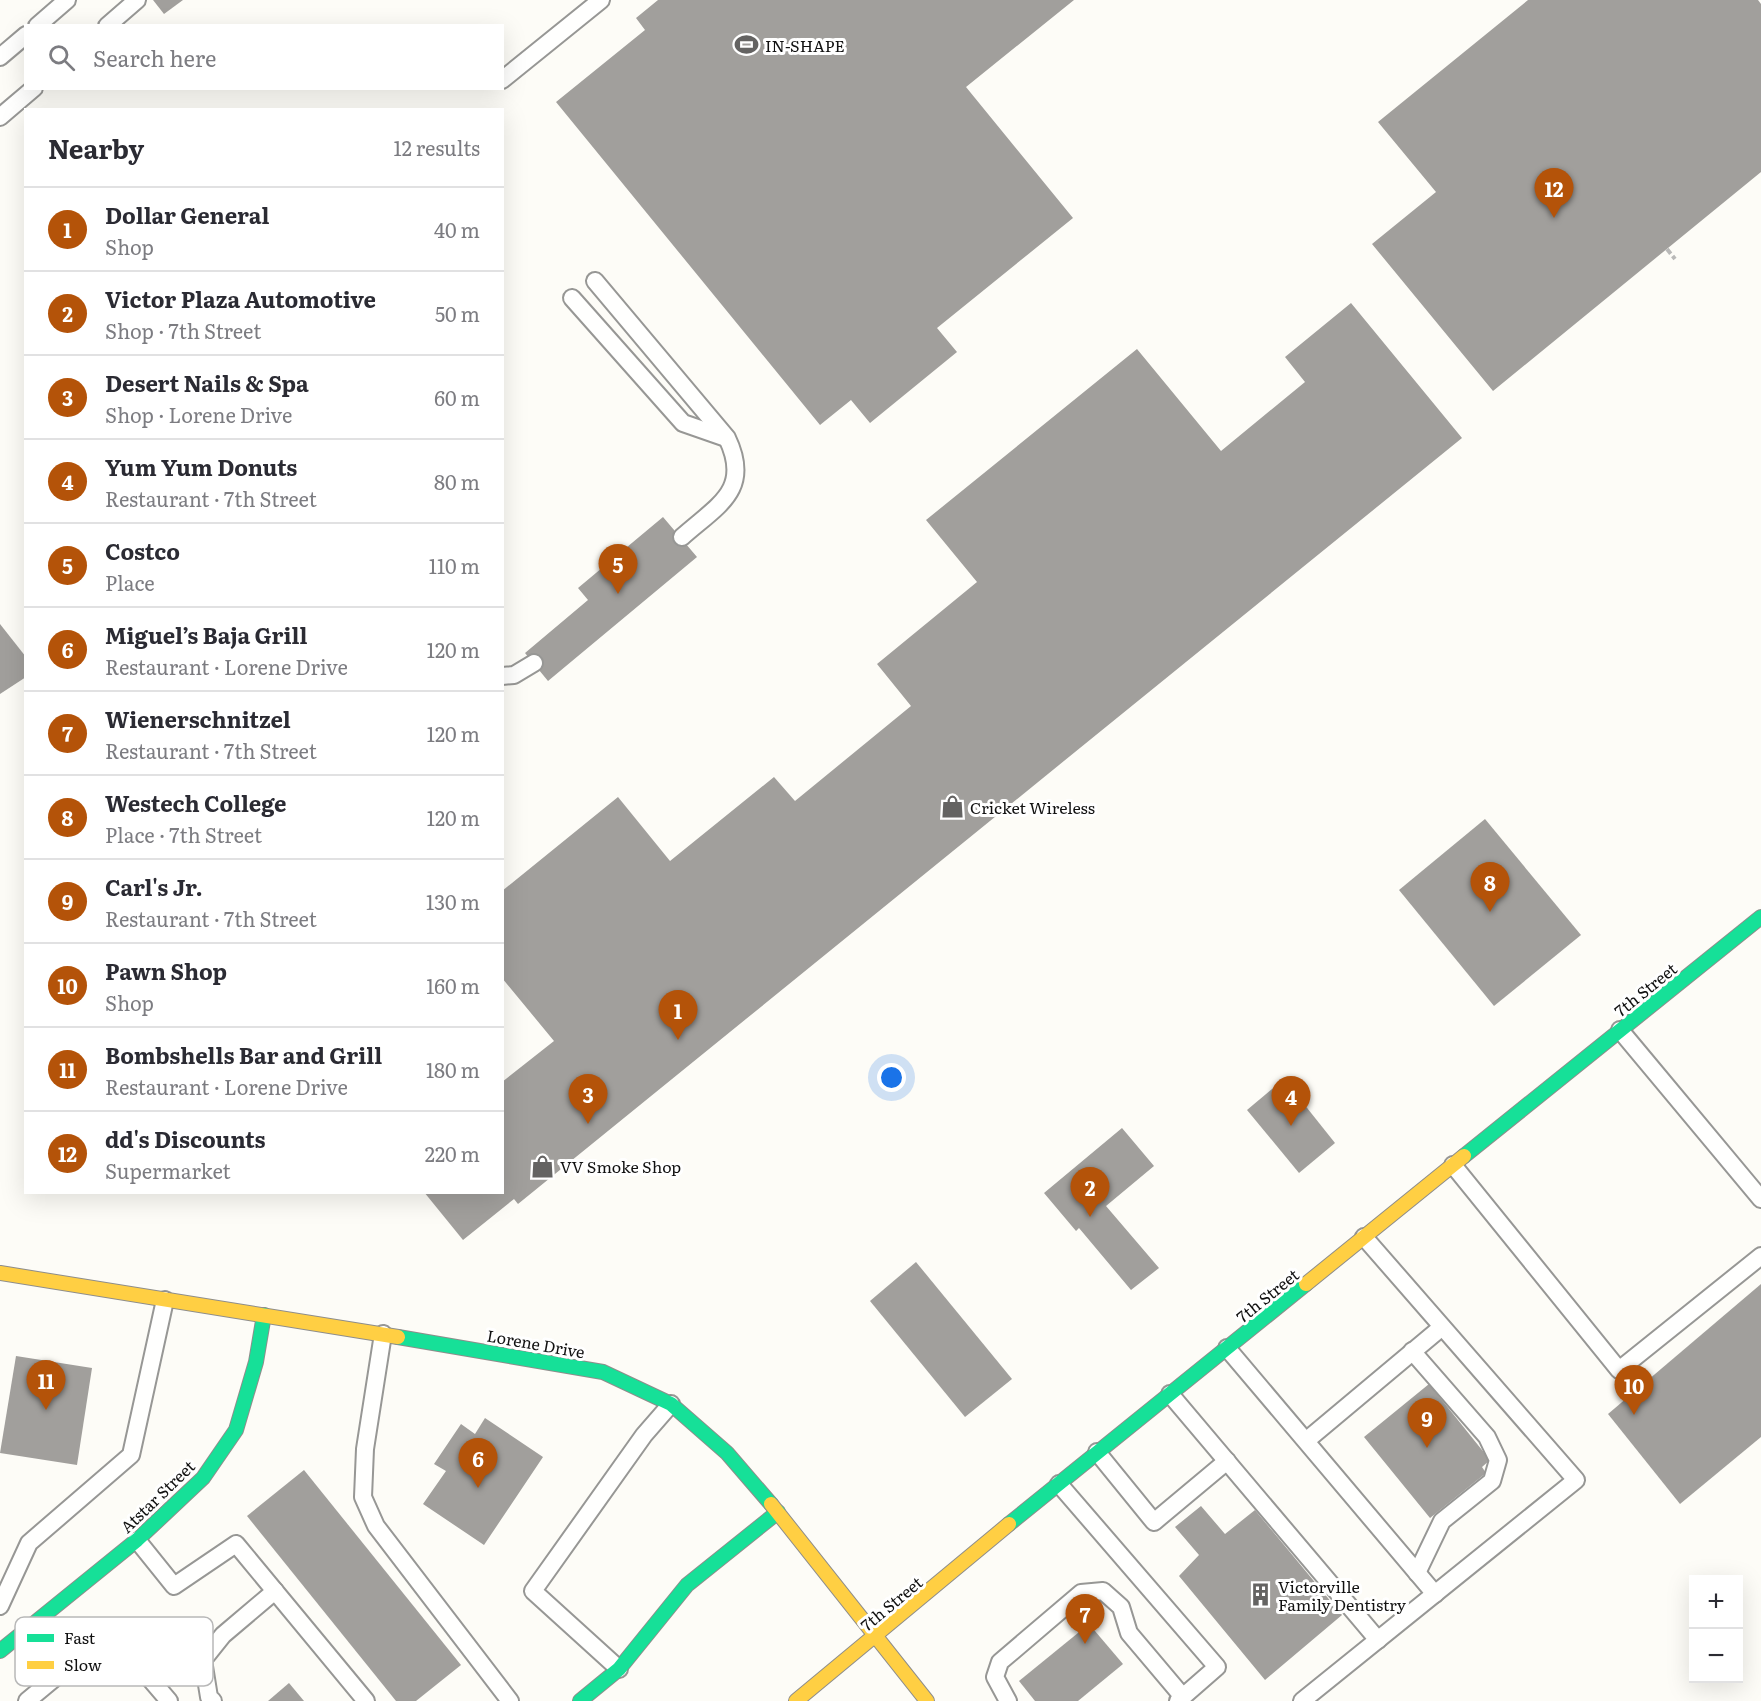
<!DOCTYPE html>
<html lang="en">
<head>
<meta charset="utf-8">
<style>
	:root { --surface:#fff; --page:#f2f2f3; --text:#2b2b33; --muted:#7c7c81; --line:#e1e1e2; --accent:#b45309 }
	body { margin:0; font-family:Literata,serif; background:var(--page); color:var(--text) }
	.controls { position:absolute; right:18px; bottom:18px; display:grid; overflow:hidden; border-radius:0px; box-shadow:0 6px 24px #0002 }
	.controls button { width:54px; height:54px; display:grid; place-items:center; padding:0; border:0; border-bottom:2px solid var(--line); background:var(--surface); color:var(--text); font:30px sans-serif }
	.you { position:absolute; left:892px; top:1078px; width:21px; height:21px; margin:-15px; border:4px solid #fff; border-radius:50%; background:#1a73e8; box-shadow:0 0 0 9px #1a73e833 }
	.badge { display:grid; place-items:center; width:39px; height:39px; border-radius:50%; background:var(--accent); color:#fff; font-size:20px; font-weight:700 }
	.pin { position:absolute; translate:-50% -50px; filter:drop-shadow(0 2px 3px #0008) }
	.pin::after { content:''; position:absolute; top:32px; width:21px; height:18px; background:inherit; clip-path:polygon(0 0,100% 0,50% 100%) }
	.list { margin:0; padding:0; list-style:none }
	h2 { display:flex; justify-content:space-between; align-items:center; height:78px; margin:0; padding:0 24px; font-size:26px }
	h2 small { font-size:20px; font-weight:400; color:var(--muted) }
	.list li { display:grid; grid-template-columns:39px 1fr auto; gap:18px; align-items:center; box-sizing:border-box; height:84px; padding:0 24px; border-top:2px solid var(--line) }
	.list b { display:block; font-size:22px; white-space:nowrap }
	.list p { margin:0; font-size:20px; white-space:nowrap; color:var(--muted) }
	.list em { font-size:20px; font-style:normal; color:var(--muted) }
	.icon { flex:none; width:33px; height:33px; fill:none; stroke:currentColor; stroke-width:2; stroke-linecap:round; stroke-linejoin:round }
	.map { position:relative; flex:none; width:1761px; height:1701px; overflow:hidden }
	.search { position:absolute; background:var(--surface); box-shadow:0 6px 24px #0002; left:24px; top:24px; width:480px; height:66px; display:flex; align-items:center; gap:15px; box-sizing:border-box; padding:0 21px; border-radius:0px; color:var(--muted); font-size:22px }
	.panel { position:absolute; background:var(--surface); box-shadow:0 6px 24px #0002; left:24px; top:108px; width:480px; height:1086px; border-radius:0px }
	.map>svg:first-child { display:block }
	.building { fill:#a19f9c }
	.lines { fill:none; stroke-linecap:round; stroke-linejoin:round }
	.lane-casing { stroke:#979795; stroke-width:20 }
	.fast-casing { stroke:#8e8d8b; stroke-width:16 }
	.slow-casing { stroke:#8e8d8b; stroke-width:16 }
	.path { stroke:#b9b9b8; stroke-width:4; stroke-dasharray:6 3; stroke-linecap:butt }
	.lane { stroke:#fffffe; stroke-width:16 }
	.fast { stroke:#16e098; stroke-width:14 }
	.slow { stroke:#ffcf43; stroke-width:14 }
	.labels { text-anchor:middle; dominant-baseline:central; stroke-width:6; stroke-linejoin:round; paint-order:stroke }
	.poi-label { font-size:16px; fill:#111; stroke:#fff; text-anchor:start }
	.street-label { font-size:16px; fill:#111; stroke:#fff }
	.key { fill:#fff; stroke:#b8b8b8; stroke-width:1.5 }
	.key-label { font-size:16px; fill:#111 }
</style>
</head>
<body>
<div class="map">
<svg width="1761" height="1701" viewBox="0 0 1761 1701">
	<rect width="100%" height="100%" fill="#fdfcf7"/>
	<g class="building">
		<polygon points="153,0 183,0 164,14"/>
		<polygon points="658,0 1074,0 966,87 1073,218 937,328 957,352 870,423 851,400 820,425 556,102 645,30 636,18"/>
		<polygon points="1528,0 1758,0 1761,4 1761,172 1493,391 1372,244 1436,192 1378,122"/>
		<polygon points="1351,303 1462,438 518,1204 514,1199 463,1240 424,1192 502,1192 502,1082 554,1041 502,978 502,891 618,797 670,861 774,777 795,801 911,706 877,664 977,582 926,520 1137,349 1221,451 1305,382 1285,357"/>
		<polygon points="663,517 697,557 548,681 525,653 588,600 578,588"/>
		<polygon points="0,624 26,657 26,677 0,694"/>
		<polygon points="1485,819 1581,935 1494,1006 1399,890"/>
		<polygon points="1284,1079 1335,1143 1299,1173 1247,1110"/>
		<polygon points="1122,1128 1154,1166 1106,1206 1159,1268 1131,1290 1079,1228 1076,1231 1044,1193"/>
		<polygon points="916,1262 1012,1379 965,1417 870,1301"/>
		<polygon points="1761,1284 1761,1437 1680,1504 1608,1414"/>
		<polygon points="16,1356 92,1368 77,1465 0,1453"/>
		<polygon points="1429,1384 1490,1460 1482,1467 1486,1473 1430,1518 1364,1437"/>
		<polygon points="485,1418 543,1457 484,1545 423,1504 446,1471 434,1464 461,1424 475,1434"/>
		<polygon points="304,1470 461,1665 416,1701 396,1701 247,1516"/>
		<polygon points="1201,1506 1225,1534 1255,1510 1342,1615 1265,1680 1179,1576 1199,1555 1175,1527"/>
		<polygon points="1089,1624 1123,1664 1078,1701 1035,1701 1019,1681"/>
		<polygon points="289,1683 304,1701 268,1701"/>
	</g>
	<g class="lines">
		<defs>
			<g id="lane">
				<polyline points="37,26 67,0"/>
				<polyline points="107,26 137,0"/>
				<polyline points="0,57 26,35"/>
				<polyline points="502,80 601,0"/>
				<polyline points="0,117 34,88"/>
				<path d="M595,281l132,157c25,52 -9,67 -45,99"/>
				<polyline points="572,298 683,423 726,438"/>
				<polyline points="502,676 514,675 534,663"/>
				<polyline points="1620,1030 1761,1199"/>
				<polyline points="1453,1165 1619,1370 1761,1256"/>
				<polyline points="383,1334 365,1449 363,1497 376,1526 510,1701"/>
				<polyline points="1227,1348 1435,1594"/>
				<polyline points="1412,1351 1487,1437 1498,1460 1492,1481 1442,1521 1417,1573"/>
				<polyline points="1170,1394 1378,1640"/>
				<polyline points="1307,1440 1442,1327"/>
				<polyline points="1097,1452 1154,1522 1227,1461"/>
				<polyline points="1059,1484 1217,1667 1178,1701"/>
				<polyline points="137,1540 174,1586 236,1544 366,1701"/>
				<polyline points="0,1606 29,1543 131,1455 165,1300"/>
				<polyline points="619,1669 533,1591 644,1435 671,1404"/>
				<polyline points="27,1701 110,1632 169,1701"/>
				<polyline points="213,1701 209,1697 203,1660 223,1635 275,1591"/>
				<polyline points="1008,1701 995,1677 1000,1662 1081,1593 1103,1591 1121,1607 1129,1633 1183,1697"/>
				<polyline points="1302,1701 1576,1480 1364,1237"/>
			</g>
			<g id="fast">
				<polyline points="1464,1156 1761,917"/>
				<polyline points="398,1337 603,1372 671,1404 727,1453 771,1504"/>
				<polyline points="1009,1524 1306,1284"/>
				<polyline points="0,1651 137,1540 203,1478 236,1430 256,1362 264,1315"/>
				<polyline points="580,1701 619,1669 687,1585 778,1512"/>
			</g>
			<g id="slow">
				<polyline points="0,1273 398,1337"/>
				<polyline points="1306,1284 1464,1156"/>
				<polyline points="771,1504 927,1701"/>
				<polyline points="796,1701 1009,1524"/>
			</g>
		</defs>
		<use href="#lane" class="lane-casing"/>
		<use href="#fast" class="fast-casing"/>
		<use href="#slow" class="slow-casing"/>
		<polyline class="path" points="1667,249 1675,259"/>
		<use href="#lane" class="lane"/>
		<use href="#fast" class="fast"/>
		<use href="#slow" class="slow"/>
	</g>
	<defs>
		<symbol id="stadium-bare" viewBox="-9 -9 18 18"><path d="M0-5a6.5 5 0 1 0 0 10a6.5 5 0 1 0 0-10ZM-3.5-1.8h7v3.6h-7Z" fill="#646362" stroke="#fff" stroke-width="2.5" paint-order="stroke"/></symbol>
		<symbol id="shop-bare" viewBox="-9 -9 18 18"><path d="M-5-2.5h2.3a2.7 3.5 0 0 1 5.4 0H5L5.5 6h-11ZM-1.5-2.5h3a1.5 2.3 0 0 0-3 0Z" fill="#646362" stroke="#fff" stroke-width="2.5" paint-order="stroke"/></symbol>
		<symbol id="building-bare" viewBox="-9 -9 18 18"><path d="M-4-6H4V6H1V3H-1V6H-4ZM-2.5-4.3h1.7v1.8h-1.7ZM.8-4.3h1.7v1.8H.8ZM-2.5-1h1.7V.8h-1.7ZM.8-1h1.7V.8H.8Z" fill="#646362" stroke="#fff" stroke-width="2.5" paint-order="stroke"/></symbol>
	</defs>
	<g fill-rule="evenodd">
		<use href="#stadium-bare" x="730" y="28" width="33" height="33"/>
		<use href="#shop-bare" x="936" y="790" width="33" height="33"/>
		<use href="#shop-bare" x="526" y="1150" width="33" height="33"/>
		<use href="#building-bare" x="1244" y="1578" width="33" height="33"/>
	</g>
	<g class="labels">
		<g class="poi-label">
			<text x="765" y="45">IN-SHAPE</text>
			<text x="970" y="807">Cricket Wireless</text>
			<text x="560" y="1166">VV Smoke Shop</text>
			<text x="1278" y="1586">Victorville<tspan x="1278" dy="18">Family Dentistry</tspan></text>
		</g>
		<g class="street-label">
			<text transform="translate(1645 989) rotate(-39)">7th Street</text>
			<text transform="translate(1267 1295) rotate(-39)">7th Street</text>
			<text transform="translate(536 1343) rotate(10)">Lorene Drive</text>
			<text transform="translate(157 1496) rotate(-44)">Atstar Street</text>
			<text transform="translate(891 1603) rotate(-40)">7th Street</text>
		</g>
	</g>
	<rect x="15" y="1617" width="198" height="69" rx="9" class="key"/>
	<rect x="27" y="1634" width="27" height="8" fill="#16e098"/>
	<rect x="27" y="1661" width="27" height="8" fill="#ffcf43"/>
	<g class="key-label">
		<text x="64" y="1644">Fast</text>
		<text x="64" y="1671">Slow</text>
	</g>
</svg>
<div class="controls">
<button>+</button>
<button>−</button>
</div>
<div class="you"></div>
<div class="pin badge" style="left:678px;top:1040px">1</div>
<div class="pin badge" style="left:1090px;top:1217px">2</div>
<div class="pin badge" style="left:588px;top:1124px">3</div>
<div class="pin badge" style="left:1291px;top:1126px">4</div>
<div class="pin badge" style="left:618px;top:594px">5</div>
<div class="pin badge" style="left:478px;top:1488px">6</div>
<div class="pin badge" style="left:1085px;top:1644px">7</div>
<div class="pin badge" style="left:1490px;top:912px">8</div>
<div class="pin badge" style="left:1427px;top:1448px">9</div>
<div class="pin badge" style="left:1634px;top:1415px">10</div>
<div class="pin badge" style="left:46px;top:1410px">11</div>
<div class="pin badge" style="left:1554px;top:218px">12</div>
<div class="search"><svg class="icon" aria-label="search" viewBox="0 0 24 24"><circle cx="10" cy="10" r="6"/><path d="M15 15l6 6"/></svg>Search here</div>
<section class="panel">
<h2>Nearby<small>12 results</small></h2>
<ul class="list">
<li><span class="badge">1</span><div><b>Dollar General</b><p>Shop</p></div><em>40 m</em></li>
<li><span class="badge">2</span><div><b>Victor Plaza Automotive</b><p>Shop · 7th Street</p></div><em>50 m</em></li>
<li><span class="badge">3</span><div><b>Desert Nails &amp; Spa</b><p>Shop · Lorene Drive</p></div><em>60 m</em></li>
<li><span class="badge">4</span><div><b>Yum Yum Donuts</b><p>Restaurant · 7th Street</p></div><em>80 m</em></li>
<li><span class="badge">5</span><div><b>Costco</b><p>Place</p></div><em>110 m</em></li>
<li><span class="badge">6</span><div><b>Miguel’s Baja Grill</b><p>Restaurant · Lorene Drive</p></div><em>120 m</em></li>
<li><span class="badge">7</span><div><b>Wienerschnitzel</b><p>Restaurant · 7th Street</p></div><em>120 m</em></li>
<li><span class="badge">8</span><div><b>Westech College</b><p>Place · 7th Street</p></div><em>120 m</em></li>
<li><span class="badge">9</span><div><b>Carl's Jr.</b><p>Restaurant · 7th Street</p></div><em>130 m</em></li>
<li><span class="badge">10</span><div><b>Pawn Shop</b><p>Shop</p></div><em>160 m</em></li>
<li><span class="badge">11</span><div><b>Bombshells Bar and Grill</b><p>Restaurant · Lorene Drive</p></div><em>180 m</em></li>
<li><span class="badge">12</span><div><b>dd's Discounts</b><p>Supermarket</p></div><em>220 m</em></li>
</ul>
</section>
</div>
</body>
</html>
